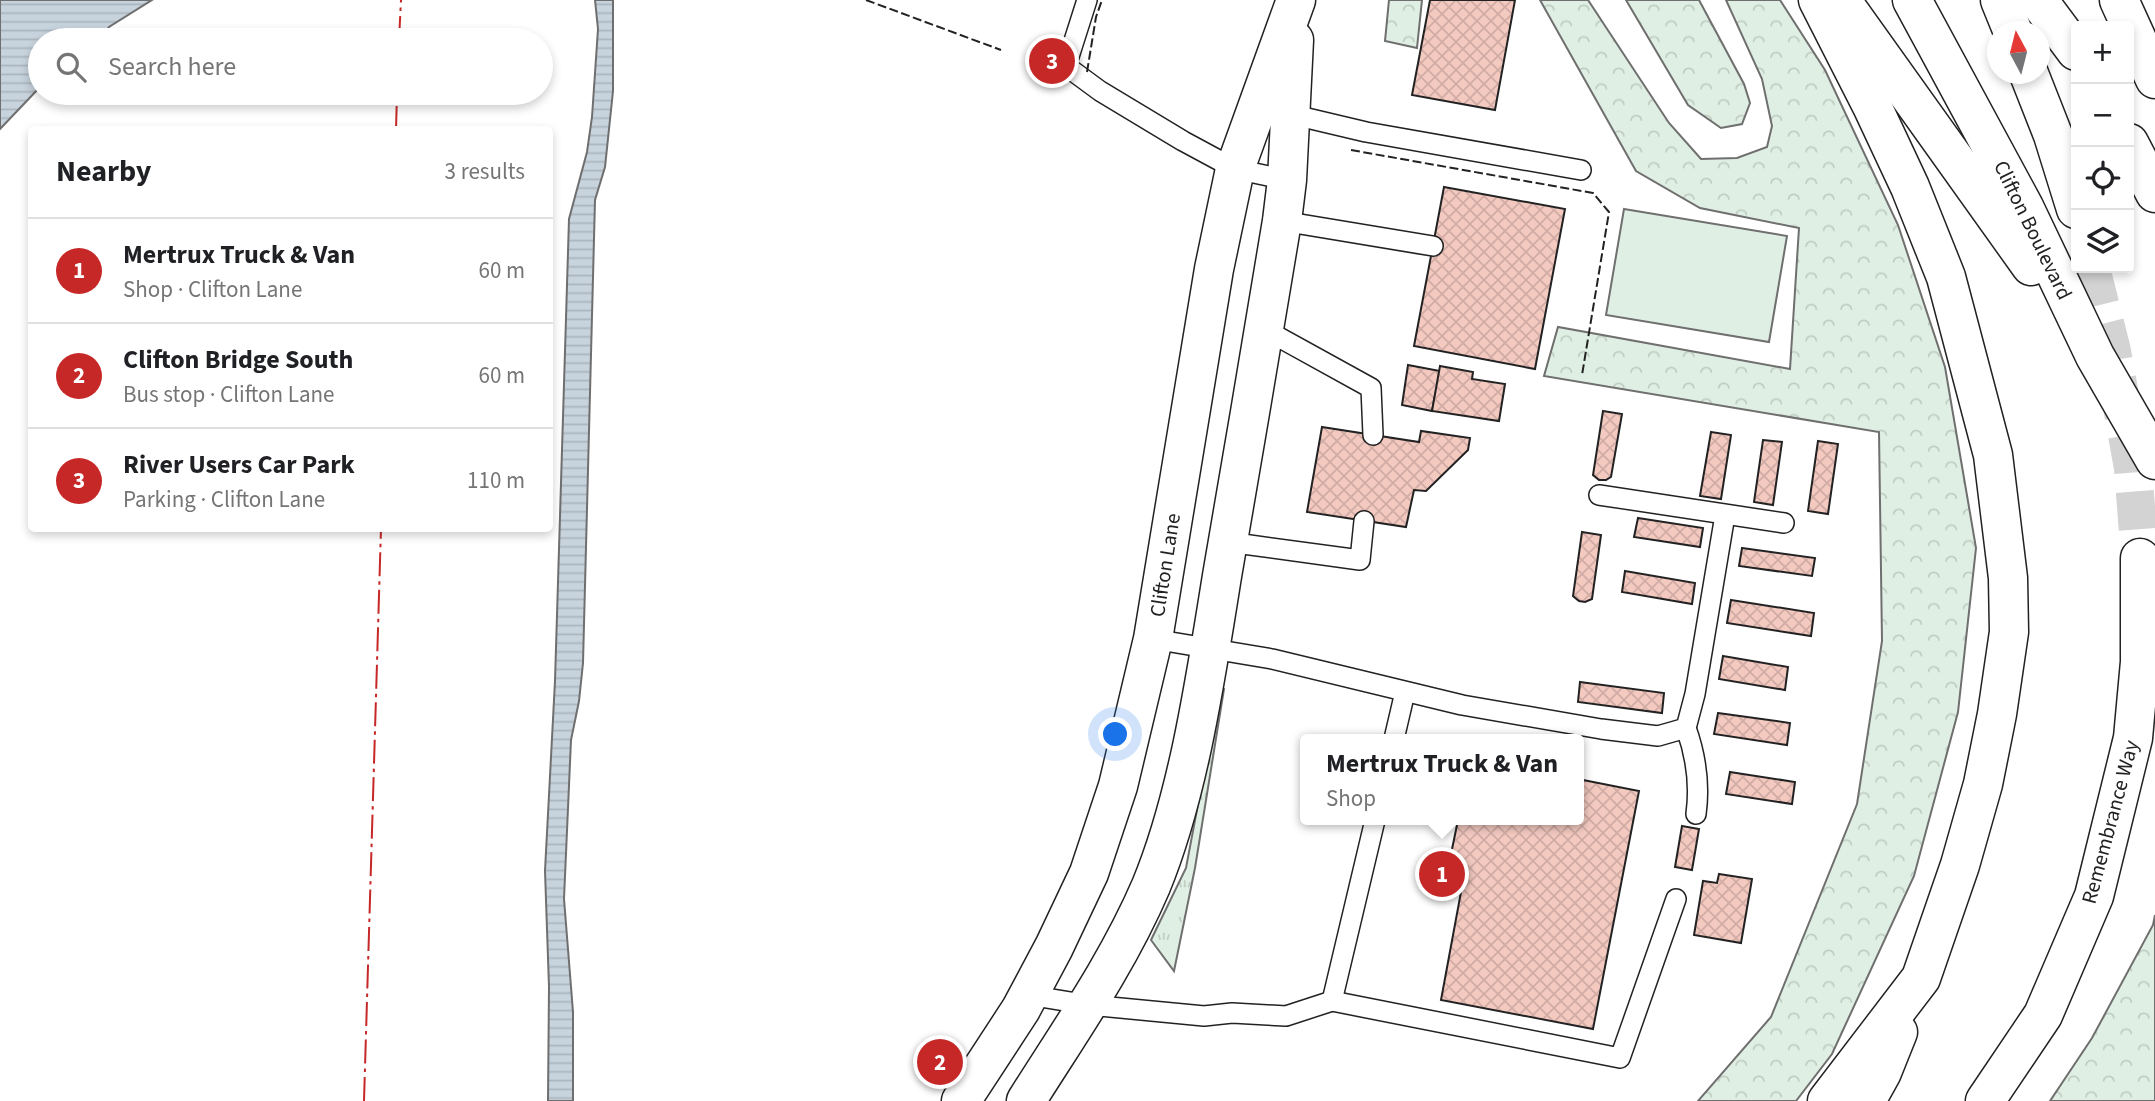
<!DOCTYPE html>
<html lang="en">
<head>
<meta charset="utf-8">
<style>
	:root { --surface:#fff; --page:#f2f2f2; --text:#202124; --muted:#757577; --line:#e0e0e0; --accent:#c62828 }
	body { margin:0; font-family:"Source Sans 3",sans-serif; background:var(--page); color:var(--text) }
	.controls { position:absolute; right:21px; top:21px; display:grid; overflow:hidden; border-radius:7px; box-shadow:0 4px 10px #0003 }
	.controls button { width:63px; height:63px; display:grid; place-items:center; padding:0; border:0; border-bottom:2px solid var(--line); background:var(--surface); color:var(--text); font:35px sans-serif }
	.compass { position:absolute; left:1987px; top:21px; width:63px; height:63px; border-radius:50%; background:var(--surface); box-shadow:0 4px 10px #0003; rotate:353deg }
	.you { position:absolute; left:1116px; top:735px; width:24px; height:24px; margin:-18px; border:5px solid #fff; border-radius:50%; background:#1a73e8; box-shadow:0 0 0 10px #1a73e833 }
	.badge { display:grid; place-items:center; width:46px; height:46px; border-radius:50%; background:var(--accent); color:#fff; font-size:23px; font-weight:700 }
	.pin { position:absolute; translate:-50% -50%; border:4px solid #fff; box-shadow:0 2px 7px #0006 }
	.popup { position:absolute; left:1300px; top:734px; width:284px; height:91px; box-sizing:border-box; display:grid; place-content:center; border-radius:7px; background:var(--surface); filter:drop-shadow(0 2px 5px #0005); font-size:23px; white-space:nowrap; color:var(--muted) }
	.popup b { font-size:26px; color:var(--text) }
	.popup::after { content:''; position:absolute; left:50%; top:100%; margin-left:-14px; border:14px solid transparent; border-top-color:var(--surface) }
	.list { margin:0; padding:0; list-style:none }
	h2 { display:flex; justify-content:space-between; align-items:center; height:91px; margin:0; padding:0 28px; font-size:30px }
	h2 small { font-size:23px; font-weight:400; color:var(--muted) }
	.list li { display:grid; grid-template-columns:46px 1fr auto; gap:21px; align-items:center; box-sizing:border-box; height:105px; padding:0 28px; border-top:2px solid var(--line) }
	.list b { display:block; font-size:26px; white-space:nowrap }
	.list p { margin:0; font-size:23px; white-space:nowrap; color:var(--muted) }
	.list em { font-size:23px; font-style:normal; color:var(--muted) }
	.icon { flex:none; width:38px; height:38px; fill:none; stroke:currentColor; stroke-width:2; stroke-linecap:round; stroke-linejoin:round }
	.map { position:relative; flex:none; width:2155px; height:1101px; overflow:hidden }
	.search { position:absolute; background:var(--surface); box-shadow:0 4px 10px #0003; left:28px; top:28px; width:525px; height:77px; display:flex; align-items:center; gap:18px; box-sizing:border-box; padding:0 24px; border-radius:38px; color:var(--muted); font-size:26px }
	.panel { position:absolute; background:var(--surface); box-shadow:0 4px 10px #0003; left:28px; top:126px; width:525px; height:406px; border-radius:7px }
	.map>svg:first-child { display:block }
	.grass { fill:url(#grass-tufts); stroke:#6f6f6f; stroke-width:2 }
	.forest { fill:url(#forest-crowns); stroke:#6f6f6f; stroke-width:2 }
	.garden { fill:#e0efe3; stroke:#6f6f6f; stroke-width:2 }
	.water { fill:url(#water-rules); stroke:#6f6f6f; stroke-width:2 }
	.building { fill:url(#building-cross-hatch); stroke:#222; stroke-width:2 }
	.lines { fill:none; stroke-linecap:round; stroke-linejoin:round }
	.trunk-tunnel { stroke:#d3d3d3; stroke-width:38; stroke-dasharray:38 19; stroke-linecap:butt }
	.service-casing { stroke:#222; stroke-width:22 }
	.primary-casing { stroke:#222; stroke-width:41 }
	.trunk-casing { stroke:#222; stroke-width:41 }
	.service { stroke:#fff; stroke-width:19 }
	.primary { stroke:#fff; stroke-width:38 }
	.trunk { stroke:#fff; stroke-width:38 }
	.fence { stroke:#222; stroke-width:2; stroke-dasharray:9 3.5; stroke-linecap:butt }
	.power { stroke:#c62828; stroke-width:2; stroke-dasharray:24 5 3.5 5; stroke-linecap:butt }
	.labels { text-anchor:middle; dominant-baseline:central; stroke-width:5; stroke-linejoin:round; paint-order:stroke }
	.street-label { font-size:21px; fill:#222; stroke:#fff }
</style>
</head>
<body>
<div class="map">
<svg width="2155" height="1101" viewBox="0 0 2155 1101">
	<defs>
		<pattern id="grass-tufts" width="24" height="20" patternUnits="userSpaceOnUse" patternTransform="scale(1.75)"><rect width="24" height="20" fill="#e0efe3"/><path d="M3 7l-1-3M5 7V3M7 7l1-3M15 17l-1-3M17 17v-4M19 17l1-3" fill="none" stroke="#c0cdc2"/></pattern>
		<pattern id="forest-crowns" width="20" height="18" patternUnits="userSpaceOnUse" patternTransform="scale(1.75)"><rect width="20" height="18" fill="#e0efe3"/><path d="M2 6a3 3 0 1 1 6 0M12 15a3 3 0 1 1 6 0" fill="none" stroke="#c0cdc2"/></pattern>
		<pattern id="water-rules" width="6" height="5" patternUnits="userSpaceOnUse" patternTransform="scale(1.75)"><rect width="6" height="5" fill="#c7d3dd"/><path d="M0 2.5h6" fill="none" stroke="#abb5bd"/></pattern>
		<pattern id="building-cross-hatch" width="8" height="8" patternUnits="userSpaceOnUse" patternTransform="scale(1.75)"><rect width="8" height="8" fill="#f3c9c0"/><path d="M0 0l8 8M0 8l8-8" fill="none" stroke="#d0aca5"/></pattern>
	</defs>
	<rect width="100%" height="100%" fill="#fff"/>
	<polygon class="grass" points="1220,688 1224,689 1195,868 1174,971 1151,940 1186,868"/>
	<g class="forest">
		<polygon points="1389,0 1422,0 1417,48 1385,41"/>
		<polygon points="1540,0 1588,0 1669,123 1701,159 1737,158 1767,147 1772,126 1762,79 1726,0 1780,0 1825,70 1898,225 1945,367 1976,548 1958,712 1914,876 1832,1054 1796,1101 1698,1101 1771,1017 1857,804 1882,641 1879,432 1544,376 1558,327 1790,369 1799,228 1700,208 1636,171"/>
		<polygon points="1626,0 1699,0 1744,84 1750,103 1742,124 1721,128 1688,105"/>
		<polygon points="2155,915 2155,1101 2050,1101 2092,1038 2153,925"/>
	</g>
	<polygon class="garden" points="1624,209 1787,236 1769,342 1606,315"/>
	<g class="water">
		<polygon points="0,0 152,0 109,27 99,40 40,40 40,87 0,129"/>
		<polygon points="595,0 613,0 613,91 605,167 595,200 583,663 579,701 571,740 564,899 573,1012 573,1101 548,1101 549,987 545,871 555,681 569,219 587,152 592,117 598,29"/>
	</g>
	<g class="building">
		<polygon points="1430,0 1515,0 1495,110 1412,95"/>
		<polygon points="1444,187 1565,209 1535,369 1414,346"/>
		<polygon points="1408,365 1440,371 1432,411 1402,405"/>
		<polygon points="1440,366 1473,372 1472,379 1505,384 1499,421 1432,411"/>
		<polygon points="1603,411 1622,414 1611,477 1606,480 1599,480 1593,475"/>
		<polygon points="1322,427 1419,442 1421,431 1470,438 1468,450 1426,491 1414,490 1406,527 1307,512"/>
		<polygon points="1711,432 1731,435 1721,499 1700,496"/>
		<polygon points="1763,440 1782,442 1773,505 1754,502"/>
		<polygon points="1818,441 1838,444 1828,514 1808,511"/>
		<polygon points="1638,518 1703,528 1700,547 1634,537"/>
		<polygon points="1582,532 1601,535 1592,599 1585,602 1579,601 1573,596"/>
		<polygon points="1742,548 1815,558 1812,576 1739,566"/>
		<polygon points="1625,571 1695,583 1692,604 1622,592"/>
		<polygon points="1731,600 1814,613 1811,636 1727,623"/>
		<polygon points="1723,656 1788,667 1785,690 1719,679"/>
		<polygon points="1580,682 1664,693 1662,713 1578,702"/>
		<polygon points="1718,713 1790,723 1787,745 1714,734"/>
		<polygon points="1730,772 1795,782 1792,804 1726,794"/>
		<polygon points="1578,779 1639,791 1593,1029 1441,1000 1461,892 1444,888 1458,820 1578,820"/>
		<polygon points="1682,826 1699,829 1692,870 1675,867"/>
		<polygon points="1719,874 1752,879 1741,943 1694,935 1703,881 1717,883"/>
	</g>
	<g class="lines">
		<polyline class="trunk-tunnel" points="2091,268 2112,351 2133,468 2140,558"/>
		<defs>
			<g id="service">
				<polyline points="1087,0 1066,66 1100,91 1183,141 1235,169 1287,180"/>
				<polyline points="1290,114 1366,132 1581,170"/>
				<polyline points="1282,221 1433,246"/>
				<polyline points="1264,329 1371,388 1373,435"/>
				<polyline points="1599,495 1784,523"/>
				<polyline points="1228,542 1360,560 1364,521"/>
				<polyline points="1153,639 1272,659 1462,705 1601,729 1658,736 1686,728 1695,694 1725,515"/>
				<path d="M1686,728c10,28 14,57 10,86"/>
				<polyline points="1394,739 1405,692"/>
				<polyline points="1028,995 1089,1005 1204,1016 1232,1013 1286,1016 1332,1001 1375,820"/>
				<polyline points="1332,1001 1620,1058 1676,899"/>
			</g>
			<g id="primary">
				<polyline points="961,1101 1021,1009 1054,947 1089,873 1118,786 1153,639 1214,269 1235,169 1296,0"/>
				<path d="M1026,1101c44,-70 92,-138 125,-215 38,-92 55,-211 71,-310 20,-118 41,-237 60,-355l5,-41 7,-140"/>
			</g>
			<g id="trunk">
				<polyline points="1818,0 1873,108 1910,187 1946,277 1993,455 2008,578 2009,632 1997,714 1983,784 1960,865 1921,978 1827,1101"/>
				<polyline points="1841,0 2031,266"/>
				<polyline points="1912,0 2024,207 2095,356 2155,460"/>
				<polyline points="2000,0 2013,32"/>
				<polyline points="2038,0 2076,51"/>
				<polyline points="2119,0 2155,79"/>
				<polyline points="2029,74 2053,135 2076,209"/>
				<polyline points="2129,143 2155,193"/>
				<polyline points="1866,1101 1882,1072 1898,1032"/>
				<polyline points="1985,1101 2043,1015 2094,896 2133,738 2140,662 2140,558"/>
			</g>
		</defs>
		<use href="#service" class="service-casing"/>
		<use href="#primary" class="primary-casing"/>
		<use href="#trunk" class="trunk-casing"/>
		<use href="#service" class="service"/>
		<use href="#primary" class="primary"/>
		<use href="#trunk" class="trunk"/>
		<g class="fence">
			<polyline points="866,0 1001,50"/>
			<polyline points="1087,72 1096,17 1102,0"/>
			<polyline points="1351,150 1593,193 1609,212 1582,375"/>
		</g>
		<g class="power">
			<polyline points="399,40 401,0"/>
			<polyline points="396,130 397,93"/>
			<polyline points="364,1101 381,528"/>
		</g>
	</g>
	<g class="labels">
		<g class="street-label">
			<text transform="translate(2033 230) rotate(64)">Clifton Boulevard</text>
			<text transform="translate(1165 565) rotate(-81)">Clifton Lane</text>
			<text transform="translate(2110 822) rotate(-75)">Remembrance Way</text>
		</g>
	</g>
</svg>
<div class="controls">
<button>+</button>
<button>−</button>
<button><svg class="icon" aria-label="locate" viewBox="0 0 24 24"><circle cx="12" cy="12" r="6"/><path d="M12 2v4M12 18v4M2 12h4M18 12h4"/></svg></button>
<button><svg class="icon" aria-label="layers" viewBox="0 0 24 24"><path d="M12 4l9 5-9 5-9-5zM3 14l9 5 9-5"/></svg></button>
</div>
<svg class="compass" viewBox="-18 -18 36 36"><path d="M0-13l5 13h-10z" fill="#e53935"/><path d="M0 13l5-13h-10z" fill="#757577"/></svg>
<div class="you"></div>
<div class="pin badge" style="left:1442px;top:874px">1</div>
<div class="popup"><b>Mertrux Truck &amp; Van</b>Shop</div>
<div class="pin badge" style="left:940px;top:1062px">2</div>
<div class="pin badge" style="left:1052px;top:61px">3</div>
<div class="search"><svg class="icon" aria-label="search" viewBox="0 0 24 24"><circle cx="10" cy="10" r="6"/><path d="M15 15l6 6"/></svg>Search here</div>
<section class="panel">
<h2>Nearby<small>3 results</small></h2>
<ul class="list">
<li><span class="badge">1</span><div><b>Mertrux Truck &amp; Van</b><p>Shop · Clifton Lane</p></div><em>60 m</em></li>
<li><span class="badge">2</span><div><b>Clifton Bridge South</b><p>Bus stop · Clifton Lane</p></div><em>60 m</em></li>
<li><span class="badge">3</span><div><b>River Users Car Park</b><p>Parking · Clifton Lane</p></div><em>110 m</em></li>
</ul>
</section>
</div>
</body>
</html>
